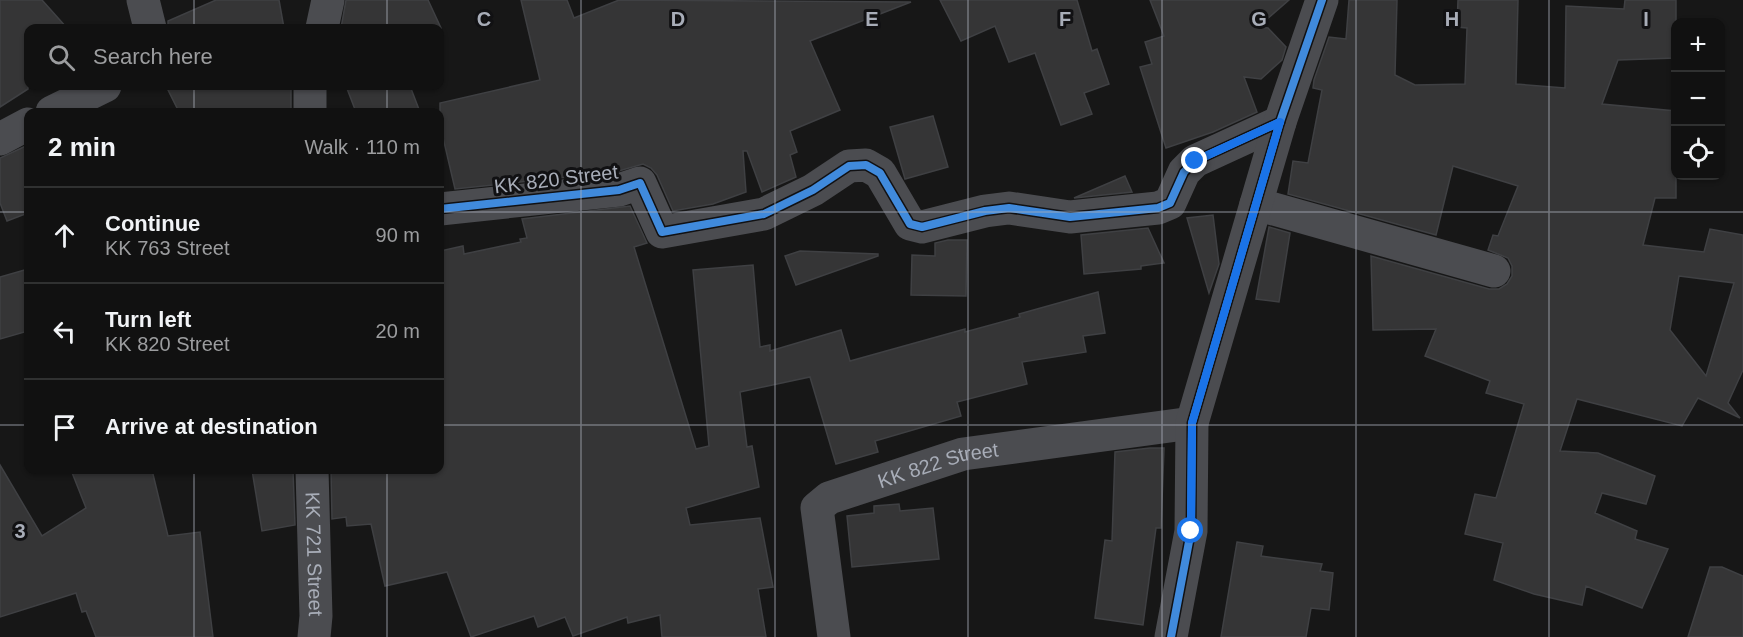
<!DOCTYPE html>
<html lang="en">
<head>
<meta charset="utf-8">
<style>
	:root { --surface:#111; --page:#1a1a1a; --text:#f1f3f6; --muted:#9c9d9f; --line:#303131 }
	body { margin:0; font-family:Arial,sans-serif; background:var(--page); color:var(--text) }
	.controls { position:absolute; right:18px; top:18px; display:grid; overflow:hidden; border-radius:12px; box-shadow:0 2px 4px #0004 }
	.controls button { width:54px; height:54px; display:grid; place-items:center; padding:0; border:0; border-bottom:2px solid var(--line); background:var(--surface); color:var(--text); font:30px sans-serif }
	.stop { position:absolute; width:18px; height:18px; margin:-14px; border:4px solid #1a73e8; border-radius:50%; background:#fff }
	.stop.end { background:#1a73e8; border-color:#fff; box-shadow:0 2px 6px #0008 }
	.list { margin:0; padding:0; list-style:none }
	h2 { display:flex; justify-content:space-between; align-items:center; height:78px; margin:0; padding:0 24px; font-size:26px }
	h2 small { font-size:20px; font-weight:400; color:var(--muted) }
	.list li { display:grid; grid-template-columns:39px 1fr auto; gap:18px; align-items:center; box-sizing:border-box; height:96px; padding:0 24px; border-top:2px solid var(--line) }
	.list b { display:block; font-size:22px; white-space:nowrap }
	.list p { margin:0; font-size:20px; white-space:nowrap; color:var(--muted) }
	.list em { font-size:20px; font-style:normal; color:var(--muted) }
	.icon { flex:none; width:33px; height:33px; fill:none; stroke:currentColor; stroke-width:2; stroke-linecap:round; stroke-linejoin:round }
	.map { position:relative; flex:none; width:1743px; height:637px; overflow:hidden }
	.search { position:absolute; background:var(--surface); box-shadow:0 2px 4px #0004; left:24px; top:24px; width:420px; height:66px; display:flex; align-items:center; gap:15px; box-sizing:border-box; padding:0 21px; border-radius:12px; color:var(--muted); font-size:22px }
	.panel { position:absolute; background:var(--surface); box-shadow:0 2px 4px #0004; left:24px; top:108px; width:420px; height:366px; border-radius:12px }
	.map>svg:first-child { display:block }
	.building { fill:#353536; stroke:#3f4043; stroke-width:1.5; fill-rule:evenodd }
	.lines { fill:none; stroke-linecap:round; stroke-linejoin:round }
	.minor { stroke:#4b4c50; stroke-width:33 }
	.cycleway-casing { stroke:#111113; stroke-width:11 }
	.cycleway { stroke:#408adc; stroke-width:8 }
	.route { stroke:#1a73e8; stroke-width:8 }
	.grid { fill:none; stroke:#a8adb8; stroke-width:1.5; stroke-opacity:0.55 }
	.labels { text-anchor:middle; dominant-baseline:central; stroke-width:6; stroke-linejoin:round; paint-order:stroke }
	.street-label { font-size:20px; fill:#a8adb8; stroke:#111113 }
	.grid-label { font-size:20px; text-anchor:middle; font-weight:bold; fill:#a8adb8; stroke:#111113; stroke-width:6; stroke-linejoin:round; paint-order:stroke }
</style>
</head>
<body>
<div class="map">
<svg width="1743" height="637" viewBox="0 0 1743 637">
	<rect width="100%" height="100%" fill="#171717"/>
	<g class="building">
		<polygon points="0,0 42,0 67,28 28,28 28,89 0,107"/>
		<polygon points="216,0 279,0 284,28 168,28 168,21"/>
		<polygon points="346,0 428,0 441,28 341,28"/>
		<polygon points="521,0 567,0 574,18 619,0 911,2 810,41 840,110 790,131 797,152 790,155 796,177 762,192 747,151 743,151 746,192 713,204 673,211 657,175 651,168 643,164 615,172 455,189 440,125 440,103 540,80"/>
		<polygon points="940,0 1077,0 1092,51 1097,49 1109,84 1084,93 1092,114 1061,125 1035,53 1009,62 995,26 961,41"/>
		<polygon points="1150,0 1289,0 1258,27 1268,28 1286,47 1282,60 1261,79 1244,77 1257,112 1213,132 1166,148 1140,67 1152,64 1145,42 1164,36"/>
		<path d="M1349,0h48l-2,75 20,10 50,-1 2,-56 -10,-1 1,-27h60l-2,84 49,4 1,-82 58,3 1,-9h51v58l-58,2 -16,44 74,7v87h-21l-12,47 61,7 6,-23 33,6v135l-15,33 12,15 -42,-20 -16,28 -105,-27 -17,52 38,2 57,23 -9,28 -44,-11 -7,20 42,18 -2,8 33,10 -26,59 -56,-22 -4,19 -48,-11 -40,-14 9,-37 -38,-9 10,-40 21,4 28,-94 -38,-11 4,-12 -65,-25 11,-27 -63,1 -2,-74 118,33h10l8,-5 5,-8v-10l-4,-8 -20,-8 5,-15 5,1 20,-50 -65,-20 -17,69 -148,-41 5,-33 15,2 14,-73 -9,-2 1,-8 15,-43 17,2zM1679,276l55,7 -28,93 -36,-46z"/>
		<polygon points="166,86 291,86 291,112 179,112"/>
		<polygon points="346,86 410,86 420,112 356,112"/>
		<polygon points="933,116 948,167 905,179 890,127"/>
		<polygon points="28,145 28,213 7,221 0,203 0,158"/>
		<polygon points="1125,176 1132,192 1074,198"/>
		<polygon points="630,206 647,243 634,247 696,449 709,446 693,270 753,265 760,347 770,345 770,351 841,330 850,361 965,329 965,332 1020,317 1019,314 1098,292 1105,333 1083,336 1086,352 1022,362 1027,384 957,402 961,416 875,441 878,452 836,464 810,377 740,392 747,447 752,446 759,487 686,508 690,525 760,518 773,587 758,589 766,637 662,637 660,615 628,623 627,617 573,636 565,617 538,627 534,616 471,637 447,572 385,586 371,524 347,526 346,517 332,519 331,470 440,470 440,251 463,246 464,254 521,242 520,239 527,238 522,219"/>
		<polygon points="1213,215 1219,264 1209,293 1187,218"/>
		<polygon points="1269,227 1290,233 1279,302 1256,299"/>
		<polygon points="1148,228 1164,263 1141,266 1141,269 1084,274 1081,235"/>
		<polygon points="948,240 967,240 966,296 911,295 912,255 935,256 935,243"/>
		<polygon points="800,251 878,254 878,256 796,285 785,256"/>
		<polygon points="28,269 28,331 0,339 0,277"/>
		<polygon points="1150,448 1164,448 1161,528 1156,528 1143,625 1095,618 1105,540 1112,541 1115,452"/>
		<polygon points="0,465 42,536 86,508 71,470 152,470 168,536 200,532 213,637 96,637 86,611 82,612 76,593 0,617"/>
		<polygon points="252,470 293,470 295,525 262,531"/>
		<polygon points="899,504 900,511 933,508 939,559 852,567 847,516 874,513 874,506"/>
		<polygon points="1237,542 1263,546 1261,556 1322,564 1320,571 1333,573 1329,610 1311,608 1306,637 1221,637"/>
		<polygon points="1710,567 1722,567 1743,576 1743,637 1688,637"/>
	</g>
	<g class="lines">
		<g class="minor">
			<polyline points="143,0 150,28"/>
			<polyline points="322,28 328,0"/>
			<polyline points="52,112 105,86"/>
			<polyline points="310,112 310,86"/>
			<polyline points="0,139 28,124"/>
			<polyline points="1256,204 1494,271"/>
			<polyline points="440,209 619,190 640,183 662,232 764,214 813,190 849,166 866,165 880,173 910,224 922,227 985,211 1009,208 1070,217 1158,208 1170,203 1184,172 1195,161 1280,122"/>
			<path id="s1" d="M312,470l4,146 -2,21"/>
			<path id="s2" d="M834,637l-17,-129 12,-10 134,-44 229,-31"/>
			<polyline points="1171,637 1191,531 1192,423 1280,122 1322,0"/>
		</g>
		<defs>
			<g id="cycleway">
				<polyline points="440,209 619,190 640,183 662,232 764,214 813,190 849,166 866,165 880,173 910,224 922,227 985,211 1009,208 1070,217 1158,208 1170,203 1184,172 1195,161 1280,122"/>
				<polyline points="1171,637 1191,531 1192,423 1280,122 1322,0"/>
			</g>
		</defs>
		<use href="#cycleway" class="cycleway-casing"/>
		<use href="#cycleway" class="cycleway"/>
	</g>
	<g class="lines">
		<polyline class="route" points="1191,531 1192,423 1280,122 1195,161"/>
	</g>
	<path class="grid" d="M194,0v28M387,0v28M581,0v637M775,0v637M968,0v637M1162,0v637M1356,0v637M1549,0v637M194,86v26M387,86v26M0,212h28M440,212h1303M0,425h28M440,425h1303M194,470v167M387,470v167"/>
	<g class="labels">
		<g class="street-label">
			<text transform="translate(556 179) rotate(-7)">KK 820 Street</text>
			<text stroke="none"><textPath href="#s2" startOffset="260">KK 822 Street</textPath></text>
			<text stroke="none"><textPath href="#s1" startOffset="84">KK 721 Street</textPath></text>
		</g>
	</g>
	<g class="grid-label">
		<text x="484" y="26">C</text>
		<text x="678" y="26">D</text>
		<text x="872" y="26">E</text>
		<text x="1065" y="26">F</text>
		<text x="1259" y="26">G</text>
		<text x="1452" y="26">H</text>
		<text x="1646" y="26">I</text>
		<text x="20" y="538">3</text>
	</g>
</svg>
<div class="controls">
<button>+</button>
<button>−</button>
<button><svg class="icon" aria-label="locate" viewBox="0 0 24 24"><circle cx="12" cy="12" r="6"/><path d="M12 2v4M12 18v4M2 12h4M18 12h4"/></svg></button>
</div>
<div class="stop" style="left:1191px;top:531px"></div>
<div class="stop end" style="left:1195px;top:161px"></div>
<div class="search"><svg class="icon" aria-label="search" viewBox="0 0 24 24"><circle cx="10" cy="10" r="6"/><path d="M15 15l6 6"/></svg>Search here</div>
<section class="panel">
<h2>2 min<small>Walk · 110 m</small></h2>
<ul class="list">
<li><svg class="icon" aria-label="ahead" viewBox="0 0 24 24"><path d="M12 20V5M6 11l6-6 6 6"/></svg><div><b>Continue</b><p>KK 763 Street</p></div><em>90 m</em></li>
<li><svg class="icon" aria-label="left" viewBox="0 0 24 24"><path d="M17 20v-9H6M10 6l-5 5 5 5"/></svg><div><b>Turn left</b><p>KK 820 Street</p></div><em>20 m</em></li>
<li><svg class="icon" aria-label="arrive" viewBox="0 0 24 24"><path d="M6 21V4h12l-3 4 3 4H6"/></svg><div><b>Arrive at destination</b></div></li>
</ul>
</section>
</div>
</body>
</html>
